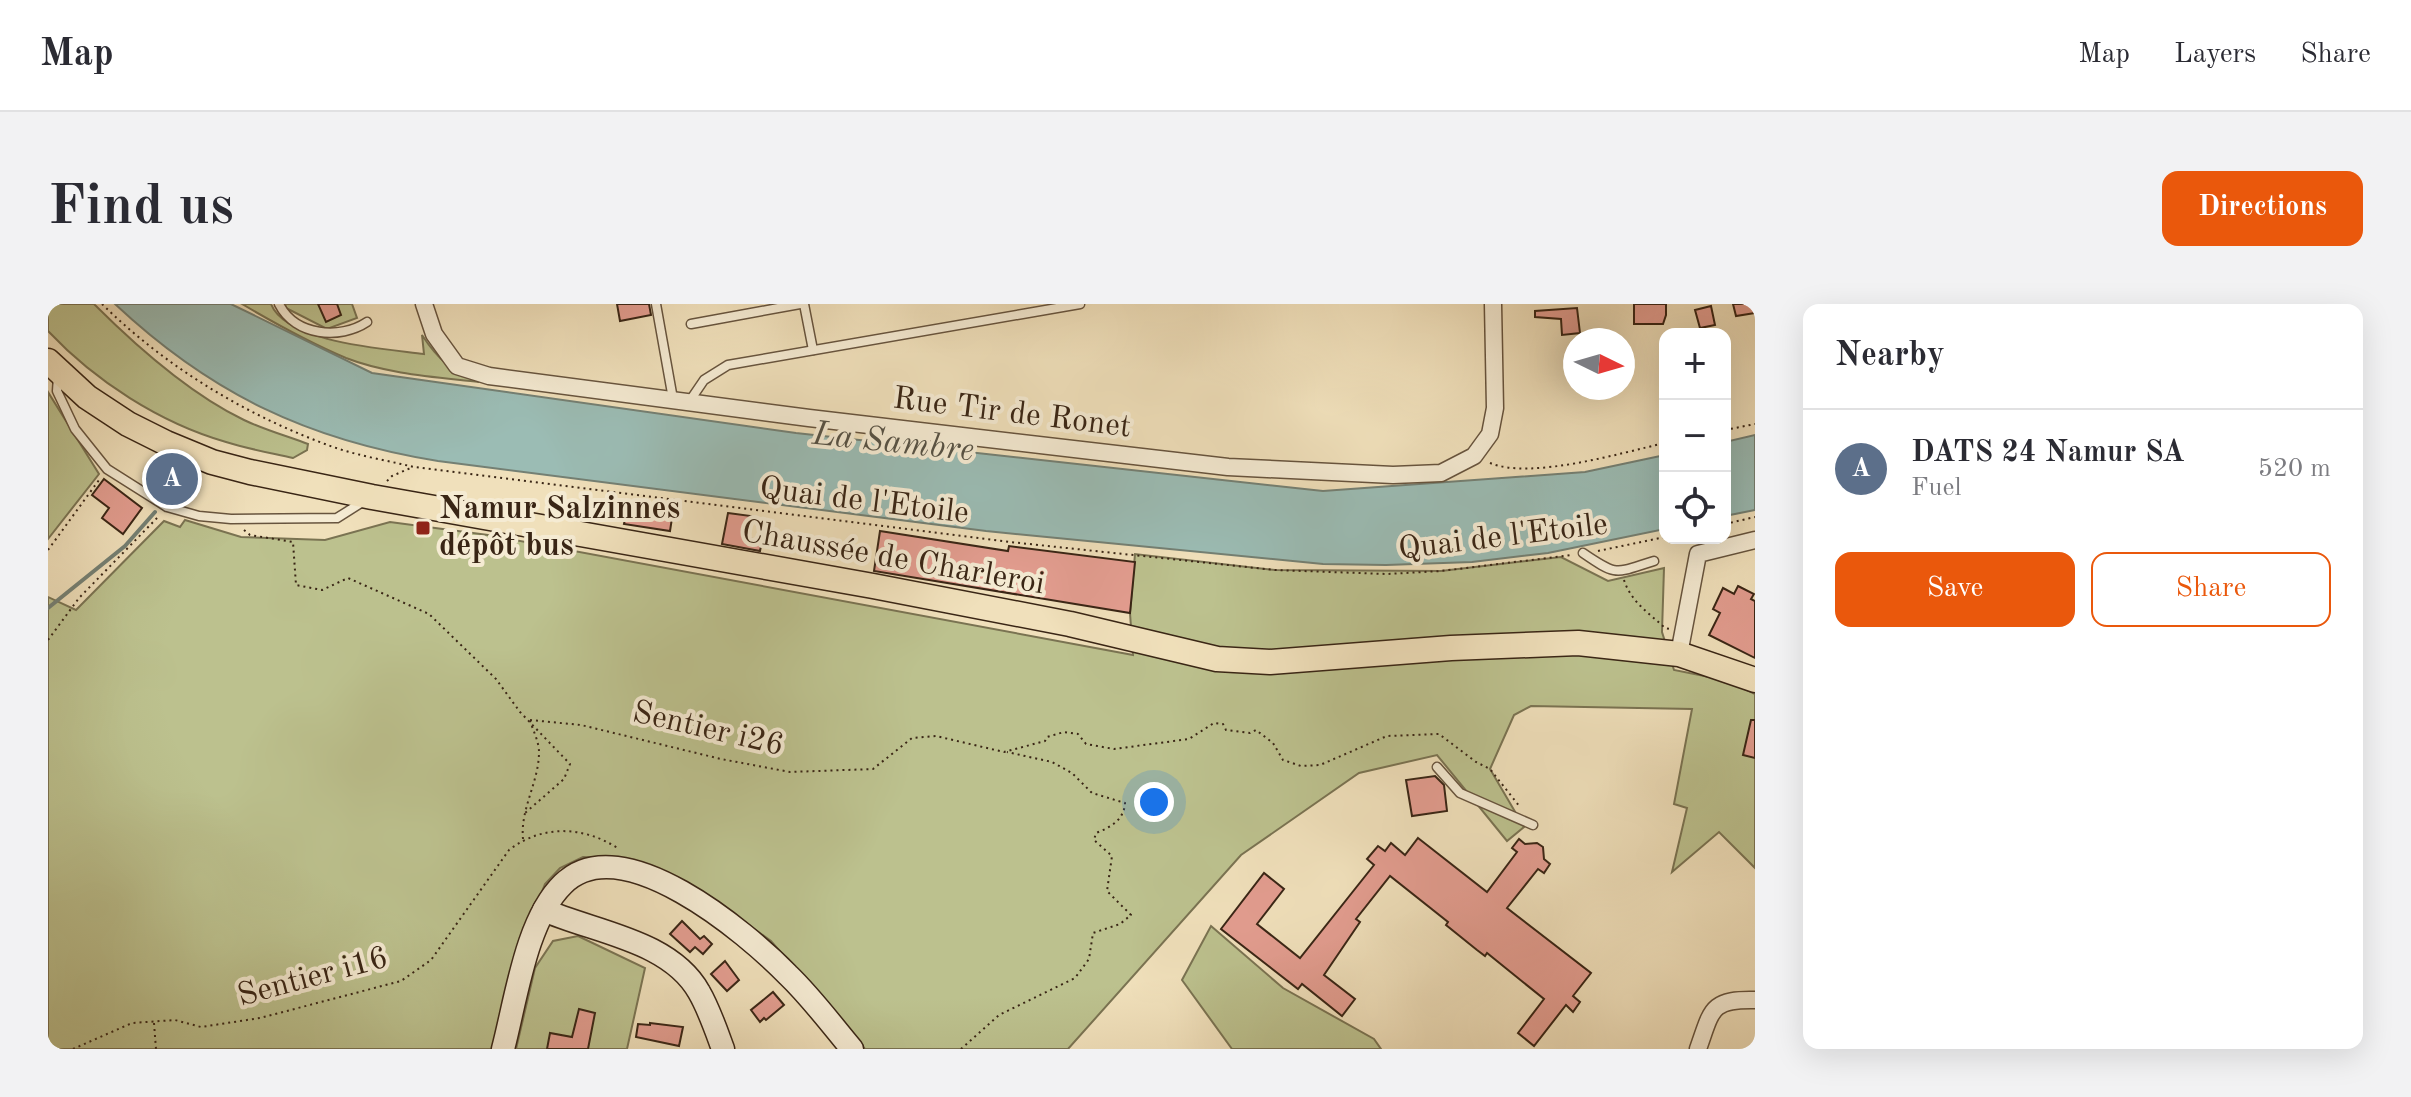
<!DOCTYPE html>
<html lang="en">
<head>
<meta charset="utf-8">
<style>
	:root { --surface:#fff; --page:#f2f2f3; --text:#2b2b33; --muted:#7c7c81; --line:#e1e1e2; --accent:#ea580c }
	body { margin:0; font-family:"Old Standard TT",serif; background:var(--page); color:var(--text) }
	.controls { position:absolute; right:24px; top:24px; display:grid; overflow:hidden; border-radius:16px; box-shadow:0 8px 32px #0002 }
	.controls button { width:72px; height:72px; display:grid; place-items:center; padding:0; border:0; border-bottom:2px solid var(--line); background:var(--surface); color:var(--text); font:40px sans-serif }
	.compass { position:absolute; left:1515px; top:24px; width:72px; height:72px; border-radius:50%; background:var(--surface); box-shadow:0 8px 32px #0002; rotate:95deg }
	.you { position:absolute; left:1106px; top:498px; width:28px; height:28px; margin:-20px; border:6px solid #fff; border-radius:50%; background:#1a73e8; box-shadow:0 0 0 12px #1a73e833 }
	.badge { display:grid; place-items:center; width:52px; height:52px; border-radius:50%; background:var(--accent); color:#fff; font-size:26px; font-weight:700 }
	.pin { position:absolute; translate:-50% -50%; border:4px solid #fff; box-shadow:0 2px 8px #0006 }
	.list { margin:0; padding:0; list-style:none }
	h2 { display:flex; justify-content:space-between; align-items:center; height:104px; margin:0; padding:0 32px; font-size:34px }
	h2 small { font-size:26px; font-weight:400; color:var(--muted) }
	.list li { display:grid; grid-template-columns:52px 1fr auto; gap:24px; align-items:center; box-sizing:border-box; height:120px; padding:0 32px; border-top:2px solid var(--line) }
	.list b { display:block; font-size:30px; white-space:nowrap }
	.list p { margin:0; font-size:26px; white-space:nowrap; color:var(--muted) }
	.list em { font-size:26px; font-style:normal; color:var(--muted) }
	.actions { display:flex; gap:16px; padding:24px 32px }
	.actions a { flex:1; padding:18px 0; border:2px solid var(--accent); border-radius:16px; text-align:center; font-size:28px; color:var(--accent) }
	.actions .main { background:var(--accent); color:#fff }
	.icon { flex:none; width:44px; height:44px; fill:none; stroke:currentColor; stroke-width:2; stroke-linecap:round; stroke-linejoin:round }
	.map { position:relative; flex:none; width:1707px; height:745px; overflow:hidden; border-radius:16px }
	header { display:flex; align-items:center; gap:48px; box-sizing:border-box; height:112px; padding:0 40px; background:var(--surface); border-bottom:2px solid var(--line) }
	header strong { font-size:38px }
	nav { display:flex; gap:44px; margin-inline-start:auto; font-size:28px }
	.intro { display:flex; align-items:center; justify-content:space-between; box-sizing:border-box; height:192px; padding:0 48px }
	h1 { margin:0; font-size:56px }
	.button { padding:20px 36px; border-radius:16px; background:var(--accent); color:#fff; font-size:28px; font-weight:700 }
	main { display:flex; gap:48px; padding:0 48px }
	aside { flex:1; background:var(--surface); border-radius:16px; box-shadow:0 8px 32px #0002 }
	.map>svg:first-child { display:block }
	.green { fill:#bcc18e; stroke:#7a7352; stroke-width:2 }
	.water { fill:#9bbcb4; stroke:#748074; stroke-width:2 }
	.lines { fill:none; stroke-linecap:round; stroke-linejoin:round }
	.stream { stroke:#748074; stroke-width:4 }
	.building { fill:#e39d90; stroke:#392515; stroke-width:2 }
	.lane-casing { stroke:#67543e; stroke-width:11 }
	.street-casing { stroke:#67543e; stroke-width:19 }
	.secondary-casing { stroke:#392515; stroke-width:25 }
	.primary-casing { stroke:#392515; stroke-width:27 }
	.path { stroke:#392515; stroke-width:2; stroke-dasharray:2 4; stroke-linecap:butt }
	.lane { stroke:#f5ebd3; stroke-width:8 }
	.street { stroke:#f5ebd3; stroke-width:16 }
	.secondary { stroke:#f5ebd3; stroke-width:22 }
	.primary { stroke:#f0e0bb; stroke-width:24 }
	.poi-dot { fill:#8f2418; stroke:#f5ebd3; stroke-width:3 }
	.labels { text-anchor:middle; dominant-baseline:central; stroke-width:8; stroke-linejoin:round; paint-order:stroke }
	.street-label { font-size:32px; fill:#392515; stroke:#f5ebd3 }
	.poi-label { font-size:32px; font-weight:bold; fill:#392515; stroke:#f5ebd3; text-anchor:start }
	.water-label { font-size:34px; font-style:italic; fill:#565245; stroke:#f5ebd3 }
</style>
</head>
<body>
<header>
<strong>Map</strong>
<nav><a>Map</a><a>Layers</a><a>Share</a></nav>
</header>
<div class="intro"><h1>Find us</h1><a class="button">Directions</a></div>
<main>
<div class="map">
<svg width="1707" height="745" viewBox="0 0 1707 745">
	<rect width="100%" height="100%" fill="#f0e0bb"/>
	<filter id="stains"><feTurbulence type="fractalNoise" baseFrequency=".0025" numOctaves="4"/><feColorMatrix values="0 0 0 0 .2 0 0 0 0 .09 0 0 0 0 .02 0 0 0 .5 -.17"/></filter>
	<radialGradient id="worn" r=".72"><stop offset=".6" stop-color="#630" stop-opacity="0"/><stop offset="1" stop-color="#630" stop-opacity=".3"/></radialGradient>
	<g class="green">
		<path d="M0,0h46c41,41 98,91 150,116 21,10 43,16 64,24l-1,6 -14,8c-22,-5 -45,-9 -67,-16 -66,-19 -131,-61 -178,-111z"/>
		<path d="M194,0h29c15,39 116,45 153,50l-2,-19c17,26 29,35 57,47 -43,-5 -92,-8 -133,-24 -36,-15 -70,-34 -104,-54z"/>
		<polygon points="237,0 304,0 309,14 279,25 238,4"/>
		<polygon points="0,88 51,170 0,235"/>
		<polygon points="137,216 193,233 277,236 342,218 440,231 1085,351 1082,309 1087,250 1227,266 1393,267 1513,253 1560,277 1616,264 1614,328 1626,366 1681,377 1707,390 1707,564 1671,528 1624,568 1639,504 1626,500 1644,405 1483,402 1466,411 1442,465 1476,523 1459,537 1389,451 1311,469 1193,551 1020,745 817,745 723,637 665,595 621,569 569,554 535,553 512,564 497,580 476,633 447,745 0,745 0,293 28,306 116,217 132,223"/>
		<polygon points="1163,622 1235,684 1326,735 1333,745 1184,745 1134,676"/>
		<polygon points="530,632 597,664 579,745 468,745 487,664 505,637"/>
	</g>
	<g class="water">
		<path d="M67,0h116l141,69 424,60 527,58 262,-19 80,-17v74l-117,24 -76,9 -86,3 -63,-1 -337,-33 -548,-70c-130,-21 -227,-67 -323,-157z"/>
		<polygon points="1707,131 1707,206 1677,212 1677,138"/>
	</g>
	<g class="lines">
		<polyline class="stream" points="0,304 77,242 107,208"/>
	</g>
	<g class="building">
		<polygon points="270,0 289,0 293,11 278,18"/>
		<polygon points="569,0 601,0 603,11 572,17"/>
		<polygon points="1586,0 1618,0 1618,11 1615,20 1586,20"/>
		<polygon points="1685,0 1707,0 1707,9 1688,12"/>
		<polygon points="1663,2 1667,21 1652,24 1647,6"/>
		<polygon points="1529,4 1532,29 1514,31 1513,15 1487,13 1487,7"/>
		<polygon points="56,175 94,204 75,230 54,214 61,204 44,191"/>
		<polygon points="579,206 624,214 622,227 576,220"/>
		<polygon points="680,209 703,212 700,234 714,237 712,247 674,240"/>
		<polygon points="832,227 960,247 961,242 1087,258 1082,309 826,267"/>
		<polygon points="1690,282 1706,290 1703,295 1707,297 1707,354 1661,331 1672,309 1665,305 1675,284 1686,290"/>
		<polygon points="1703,416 1707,416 1707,454 1695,451"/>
		<polygon points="1387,472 1396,481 1399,507 1364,512 1358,476"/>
		<polygon points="1370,534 1439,588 1469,548 1464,544 1471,535 1477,540 1489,539 1495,543 1496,555 1502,560 1496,569 1490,565 1459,604 1543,669 1525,692 1532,698 1525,708 1518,701 1486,742 1470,729 1496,695 1439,649 1437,652 1429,646 1398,621 1400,618 1342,572 1308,615 1312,618 1276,671 1307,695 1294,712 1254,680 1250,685 1173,625 1216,569 1236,585 1209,620 1252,654 1326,561 1319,555 1330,542 1337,547 1343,539 1357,551"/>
		<polygon points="634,617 652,635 656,632 664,640 655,650 647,643 642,648 622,630"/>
		<polygon points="677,657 691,676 679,687 663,670"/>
		<polygon points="725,688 736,701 718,716 716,714 712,718 703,706"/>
		<polygon points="531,705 547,709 540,745 499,745 502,729 524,733"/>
		<polygon points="602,719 635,723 631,742 588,733 590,720 602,721"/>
	</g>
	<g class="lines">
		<defs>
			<g id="lane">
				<path d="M231,0c16,32 61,36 88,18"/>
				<polyline points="608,0 625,95"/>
				<polyline points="756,0 765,46"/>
				<polyline points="643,20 752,0"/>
				<polyline points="10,72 9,87 27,125 59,165 119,203 151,212 183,215 289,214 316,197"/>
				<polyline points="641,98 656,76 680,61 1032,0"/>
				<path d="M1535,249c35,24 32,20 71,8"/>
				<polyline points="1389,463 1412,489 1485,521"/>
			</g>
			<g id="street">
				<polyline points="376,0 386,30 409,62 441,72 761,114 1180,163 1345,171 1393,169 1426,152 1442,130 1447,104 1445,0"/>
				<polyline points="1631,350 1650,250 1707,236"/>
				<path d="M1650,745c14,-39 12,-50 57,-49"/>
			</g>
			<g id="secondary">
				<path d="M496,606c49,22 126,30 155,82 10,17 17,38 24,57"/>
				<path d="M455,745c13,-49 23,-129 60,-165 58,-58 184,49 225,91 23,22 43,49 64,74"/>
			</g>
			<polyline id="primary" points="0,57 39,93 80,120 118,139 164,158 202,168 324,193 825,282 1022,320 1169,355 1222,358 1403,344 1530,339 1631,350 1707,376"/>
		</defs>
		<use href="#lane" class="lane-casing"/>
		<use href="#street" class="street-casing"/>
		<use href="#secondary" class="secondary-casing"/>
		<use href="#primary" class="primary-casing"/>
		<g class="path">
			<path d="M54,0c63,62 140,109 223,140 28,11 60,16 89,23l596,75 265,28 112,4 54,-3 131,-16"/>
			<polyline points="1677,126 1707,120"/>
			<path d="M1442,159c42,17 130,-10 175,-20"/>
			<polyline points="339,177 344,172 365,163"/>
			<polyline points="1677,220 1707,213"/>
			<polyline points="196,226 202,231 245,238 248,281 274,286 300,274 381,310 448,375 472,408 522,460 516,475 477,509"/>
			<polyline points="0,246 51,176"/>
			<polyline points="1550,247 1617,233"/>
			<path d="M1576,276c7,22 25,33 41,48l5,1"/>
			<polyline points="0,336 31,294 110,213"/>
			<polyline points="482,416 533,421 673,455 742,468 825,465 864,434 888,432 956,448 997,437 999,433 1016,428 1030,430 1038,440 1066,445 1141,435 1166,419 1175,420 1178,426 1202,429 1208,426 1225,439 1235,456 1253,462 1272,461 1339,432 1391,430 1428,458 1442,465 1472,503"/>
			<path d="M475,535c-3,-30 16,-57 16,-87 0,-10 -6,-22 -9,-31"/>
			<polyline points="106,719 108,745"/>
			<path d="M25,745l59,-26 43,-3 26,7 59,-9 141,-37 30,-21 78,-110c34,-26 75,-24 110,-1"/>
			<path d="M913,745l38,-34 76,-37 14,-19 4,-26 27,-9 11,-9 -24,-24 5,-35 -18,-16 2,-7c15,-6 28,-13 29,-30l-33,-10 -20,-20 -20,-11 -45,-10"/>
		</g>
		<use href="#lane" class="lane"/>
		<use href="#street" class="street"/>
		<use href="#secondary" class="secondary"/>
		<use href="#primary" class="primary"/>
	</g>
	<rect class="poi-dot" x="367" y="216" width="16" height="16" rx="4"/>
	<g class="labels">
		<g class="street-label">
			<text transform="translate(964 110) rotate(7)">Rue Tir de Ronet</text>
			<text transform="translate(816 198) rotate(7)">Quai de l'Etoile</text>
			<text transform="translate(1455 234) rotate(-7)">Quai de l'Etoile</text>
			<text transform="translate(845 255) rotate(10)">Chaussée de Charleroi</text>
			<text transform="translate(660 426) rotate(13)">Sentier i26</text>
			<text transform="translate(265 674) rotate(-15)">Sentier i16</text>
		</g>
		<g class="poi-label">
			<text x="391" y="206">Namur Salzinnes<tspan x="391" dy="37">dépôt bus</tspan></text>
		</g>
		<g class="water-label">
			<text transform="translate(845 139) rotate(6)">La Sambre</text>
		</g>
	</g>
	<rect width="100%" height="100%" filter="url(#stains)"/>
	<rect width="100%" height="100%" fill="url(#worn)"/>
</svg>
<div class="controls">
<button>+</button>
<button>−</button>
<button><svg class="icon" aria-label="locate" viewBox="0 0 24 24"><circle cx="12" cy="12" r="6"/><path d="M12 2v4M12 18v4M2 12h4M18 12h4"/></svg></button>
</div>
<svg class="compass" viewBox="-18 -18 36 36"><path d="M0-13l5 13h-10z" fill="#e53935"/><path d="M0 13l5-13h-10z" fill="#7c7c81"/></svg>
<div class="you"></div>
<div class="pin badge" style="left:124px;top:175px;background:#5c6f8a">A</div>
</div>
<aside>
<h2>Nearby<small></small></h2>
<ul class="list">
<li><span class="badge" style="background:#5c6f8a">A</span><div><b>DATS 24 Namur SA</b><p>Fuel</p></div><em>520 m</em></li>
</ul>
<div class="actions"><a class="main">Save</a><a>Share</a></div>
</aside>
</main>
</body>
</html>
